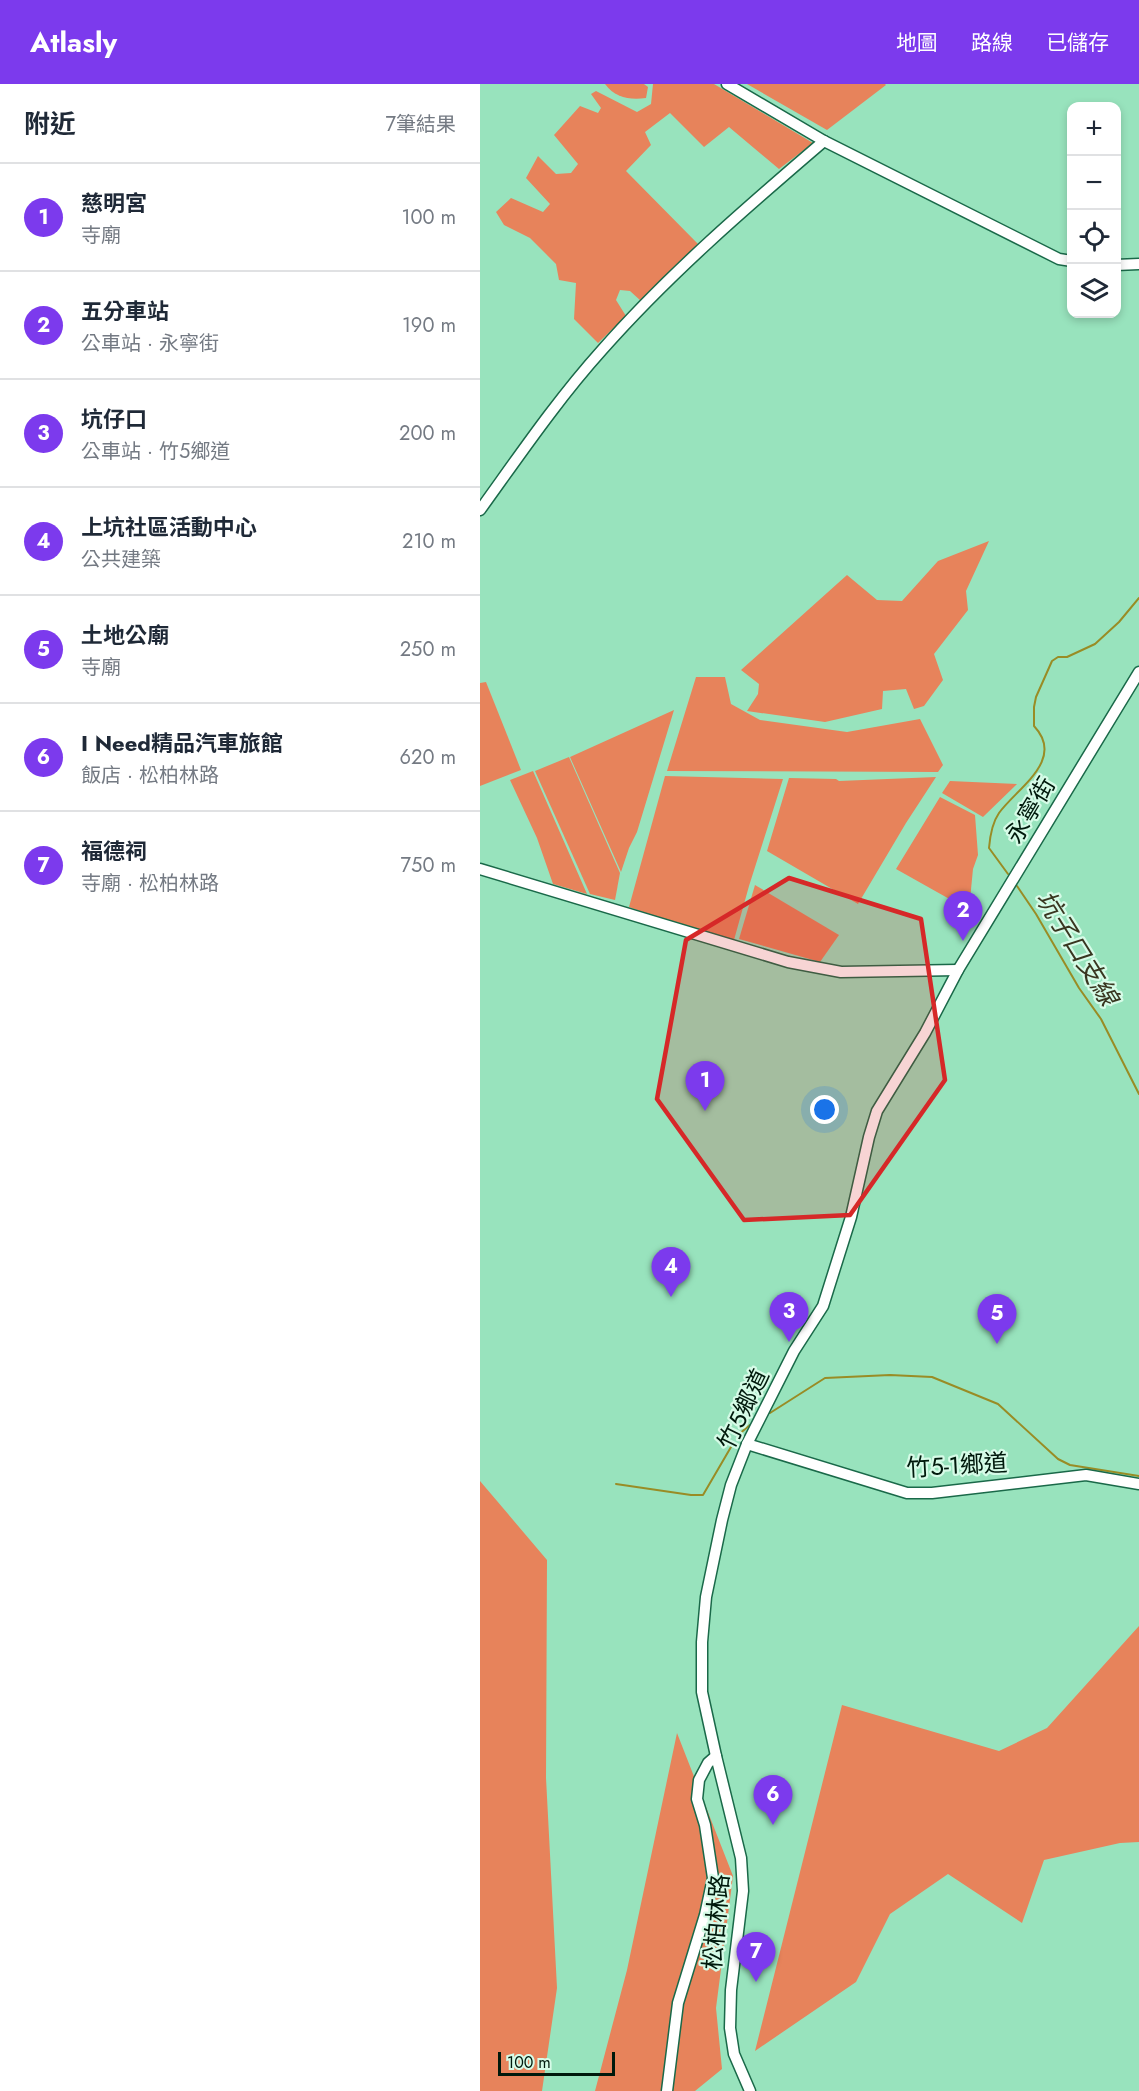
<!DOCTYPE html>
<html lang="zh-TW">
<head>
<meta charset="utf-8">
<style>
	:root { --surface:#fff; --page:#f6f6f7; --text:#1f2937; --muted:#747a83; --line:#e0e1e3; --accent:#7c3aed }
	body { margin:0; font-family:Jost,"Noto Sans TC",sans-serif; background:var(--page); color:var(--text) }
	.controls { position:absolute; right:18px; top:18px; display:grid; overflow:hidden; border-radius:12px; box-shadow:0 3px 9px #0003 }
	.controls button { width:54px; height:54px; display:grid; place-items:center; padding:0; border:0; border-bottom:2px solid var(--line); background:var(--surface); color:var(--text); font:30px sans-serif }
	.scale { position:absolute; left:18px; bottom:15px; width:117px; box-sizing:border-box; padding-left:6px; border:3px solid #00190c; border-top:0; font-size:16px; line-height:21px; white-space:nowrap; color:#00190c; -webkit-text-stroke:4px #d6fbe7; paint-order:stroke }
	.you { position:absolute; left:345px; top:1026px; width:21px; height:21px; margin:-15px; border:4px solid #fff; border-radius:50%; background:#1a73e8; box-shadow:0 0 0 9px #1a73e833 }
	.badge { display:grid; place-items:center; width:39px; height:39px; border-radius:50%; background:var(--accent); color:#fff; font-size:20px; font-weight:700 }
	.pin { position:absolute; translate:-50% -50px; filter:drop-shadow(0 2px 3px #0008) }
	.pin::after { content:''; position:absolute; top:32px; width:21px; height:18px; background:inherit; clip-path:polygon(0 0,100% 0,50% 100%) }
	.list { margin:0; padding:0; list-style:none }
	h2 { display:flex; justify-content:space-between; align-items:center; height:78px; margin:0; padding:0 24px; font-size:26px }
	h2 small { font-size:20px; font-weight:400; color:var(--muted) }
	.list li { display:grid; grid-template-columns:39px 1fr auto; gap:18px; align-items:center; box-sizing:border-box; height:108px; padding:0 24px; border-top:2px solid var(--line) }
	.list b { display:block; font-size:22px; white-space:nowrap }
	.list p { margin:0; font-size:20px; white-space:nowrap; color:var(--muted) }
	.list em { font-size:20px; font-style:normal; color:var(--muted) }
	.icon { flex:none; width:33px; height:33px; fill:none; stroke:currentColor; stroke-width:2; stroke-linecap:round; stroke-linejoin:round }
	.map { position:relative; flex:none; width:659px; height:2007px; overflow:hidden }
	header { display:flex; align-items:center; gap:36px; box-sizing:border-box; height:84px; padding:0 30px; background:var(--accent); color:#fff }
	header strong { font-size:28px }
	nav { display:flex; gap:33px; margin-inline-start:auto; font-size:21px }
	main { display:flex }
	aside { flex:1; background:var(--surface) }
	.map>svg:first-child { display:block }
	.green { fill:#e7835b }
	.lines { fill:none; stroke-linecap:round; stroke-linejoin:round }
	.stream { stroke:#998c25; stroke-width:2 }
	.minor-casing { stroke:#1a6949; stroke-width:13 }
	.minor { stroke:#fff; stroke-width:10 }
	.marked { fill:#d62828; fill-opacity:0.2; stroke:#d62828; stroke-width:4.5; stroke-linejoin:round }
	.labels { text-anchor:middle; dominant-baseline:central; stroke-width:4.5; stroke-linejoin:round; paint-order:stroke }
	.street-label { font-size:24px; fill:#00190c; stroke:#d6fbe7 }
	.water-label { font-size:26px; font-style:italic; fill:#393620; stroke:#d6fbe7 }
</style>
</head>
<body>
<header>
<strong>Atlasly</strong>
<nav><a>地圖</a><a>路線</a><a>已儲存</a></nav>
</header>
<main>
<aside>
<h2>附近<small>7筆結果</small></h2>
<ul class="list">
<li><span class="badge">1</span><div><b>慈明宮</b><p>寺廟</p></div><em>100 m</em></li>
<li><span class="badge">2</span><div><b>五分車站</b><p>公車站 · 永寧街</p></div><em>190 m</em></li>
<li><span class="badge">3</span><div><b>坑仔口</b><p>公車站 · 竹5鄉道</p></div><em>200 m</em></li>
<li><span class="badge">4</span><div><b>上坑社區活動中心</b><p>公共建築</p></div><em>210 m</em></li>
<li><span class="badge">5</span><div><b>土地公廟</b><p>寺廟</p></div><em>250 m</em></li>
<li><span class="badge">6</span><div><b>I Need精品汽車旅館</b><p>飯店 · 松柏林路</p></div><em>620 m</em></li>
<li><span class="badge">7</span><div><b>福德祠</b><p>寺廟 · 松柏林路</p></div><em>750 m</em></li>
</ul>
</aside>
<div class="map">
<svg width="659" height="2007" viewBox="0 0 659 2007">
	<rect width="100%" height="100%" fill="#98e3bd"/>
	<g class="green">
		<path d="M125,0h39l4,3 -2,11c-16,2 -31,0 -41,-14z"/>
		<polygon points="173,0 234,0 333,59 299,85 249,43 224,63 190,29 165,48 171,61 146,87 219,161 161,217 150,207 140,206 136,216 146,232 118,259 94,235 96,199 79,196 76,180 50,154 24,141 16,128 31,114 63,128 70,120 46,94 58,72 76,90 91,89 98,80 74,51 100,22 118,29 121,24 111,10 116,7 157,28 171,20"/>
		<polygon points="267,0 405,0 406,1 347,46"/>
		<polygon points="509,457 486,507 488,526 454,570 463,596 444,622 434,625 426,605 403,607 402,625 345,638 267,627 278,610 279,600 261,586 367,491 397,516 422,517 458,477"/>
		<polygon points="216,593 245,593 251,620 280,636 367,648 440,635 463,681 458,688 187,687"/>
		<polygon points="6,598 41,686 0,702 0,599"/>
		<polygon points="194,626 157,748 149,764 141,788 90,673"/>
		<polygon points="89,673 140,789 135,816 110,810 55,687"/>
		<polygon points="53,687 107,810 73,800 57,754 30,696"/>
		<polygon points="185,692 303,695 269,802 254,856 200,841 149,823"/>
		<polygon points="456,693 426,739 378,820 287,767 309,694 356,695 359,697"/>
		<polygon points="470,697 537,700 503,733 462,709"/>
		<polygon points="460,713 495,731 498,771 493,785 489,826 416,785"/>
		<polygon points="275,801 359,851 340,878 259,855"/>
		<polygon points="0,1397 67,1476 66,1694 77,1904 62,2007 0,2007"/>
		<polygon points="659,1542 659,1758 640,1759 564,1776 542,1839 468,1790 410,1830 376,1898 275,1967 362,1621 519,1667 567,1644"/>
		<polygon points="197,1649 253,1792 236,1924 242,1985 215,2007 115,2007 147,1886"/>
	</g>
	<g class="lines">
		<g class="stream">
			<path d="M528,790l-19,-26c1,-12 3,-25 10,-35 18,-25 67,-53 35,-87v-19l2,-10 16,-36 6,-4h9l28,-13 24,-22 20,-24"/>
			<polyline points="537,802 556,830 599,904 621,935 659,1010"/>
			<polyline points="290,1329 345,1294 410,1291 452,1293 518,1320 578,1375 590,1381 659,1392"/>
			<polyline points="258,1351 270,1341"/>
			<polyline points="136,1400 211,1411 223,1411 251,1363"/>
		</g>
		<defs>
			<g id="minor">
				<polyline points="247,0 344,57 579,175 592,177"/>
				<polyline points="636,181 659,180"/>
				<path d="M0,426c39,-54 77,-110 122,-160 67,-76 145,-143 222,-209"/>
				<polyline points="0,785 308,878 361,888 478,886"/>
				<polyline points="267,1360 427,1409 452,1409 606,1391 659,1400"/>
				<polyline points="187,2007 198,1919 225,1831 233,1794 225,1741 217,1715 219,1696 228,1679 236,1672"/>
				<polyline points="270,2007 254,1970 250,1944 251,1906 263,1807 261,1774 236,1672 222,1608 222,1558 226,1513 242,1436 251,1401 267,1360 314,1267 343,1222 371,1133 389,1053 397,1027 445,949 478,886 659,588"/>
			</g>
		</defs>
		<use href="#minor" class="minor-casing"/>
		<use href="#minor" class="minor"/>
	</g>
	<path class="marked" d="M309,794l132,41 24,161 -95,135 -106,5 -87,-121 29,-159z"/>
	<g class="labels">
		<g class="street-label">
			<text transform="translate(550 726) rotate(-59)">永寧街</text>
			<text transform="translate(263 1325) rotate(-64)">竹5鄉道</text>
			<text transform="translate(477 1381) rotate(-3)">竹5-1鄉道</text>
			<text transform="translate(236 1838) rotate(-85)">松柏林路</text>
		</g>
		<g class="water-label">
			<text transform="translate(597 864) rotate(58)">坑子口支線</text>
		</g>
	</g>
</svg>
<div class="controls">
<button>+</button>
<button>−</button>
<button><svg class="icon" aria-label="locate" viewBox="0 0 24 24"><circle cx="12" cy="12" r="6"/><path d="M12 2v4M12 18v4M2 12h4M18 12h4"/></svg></button>
<button><svg class="icon" aria-label="layers" viewBox="0 0 24 24"><path d="M12 4l9 5-9 5-9-5zM3 14l9 5 9-5"/></svg></button>
</div>
<div class="scale">100 m</div>
<div class="you"></div>
<div class="pin badge" style="left:225px;top:1027px">1</div>
<div class="pin badge" style="left:483px;top:857px">2</div>
<div class="pin badge" style="left:309px;top:1258px">3</div>
<div class="pin badge" style="left:191px;top:1213px">4</div>
<div class="pin badge" style="left:517px;top:1260px">5</div>
<div class="pin badge" style="left:293px;top:1741px">6</div>
<div class="pin badge" style="left:276px;top:1898px">7</div>
</div>
</main>
</body>
</html>
